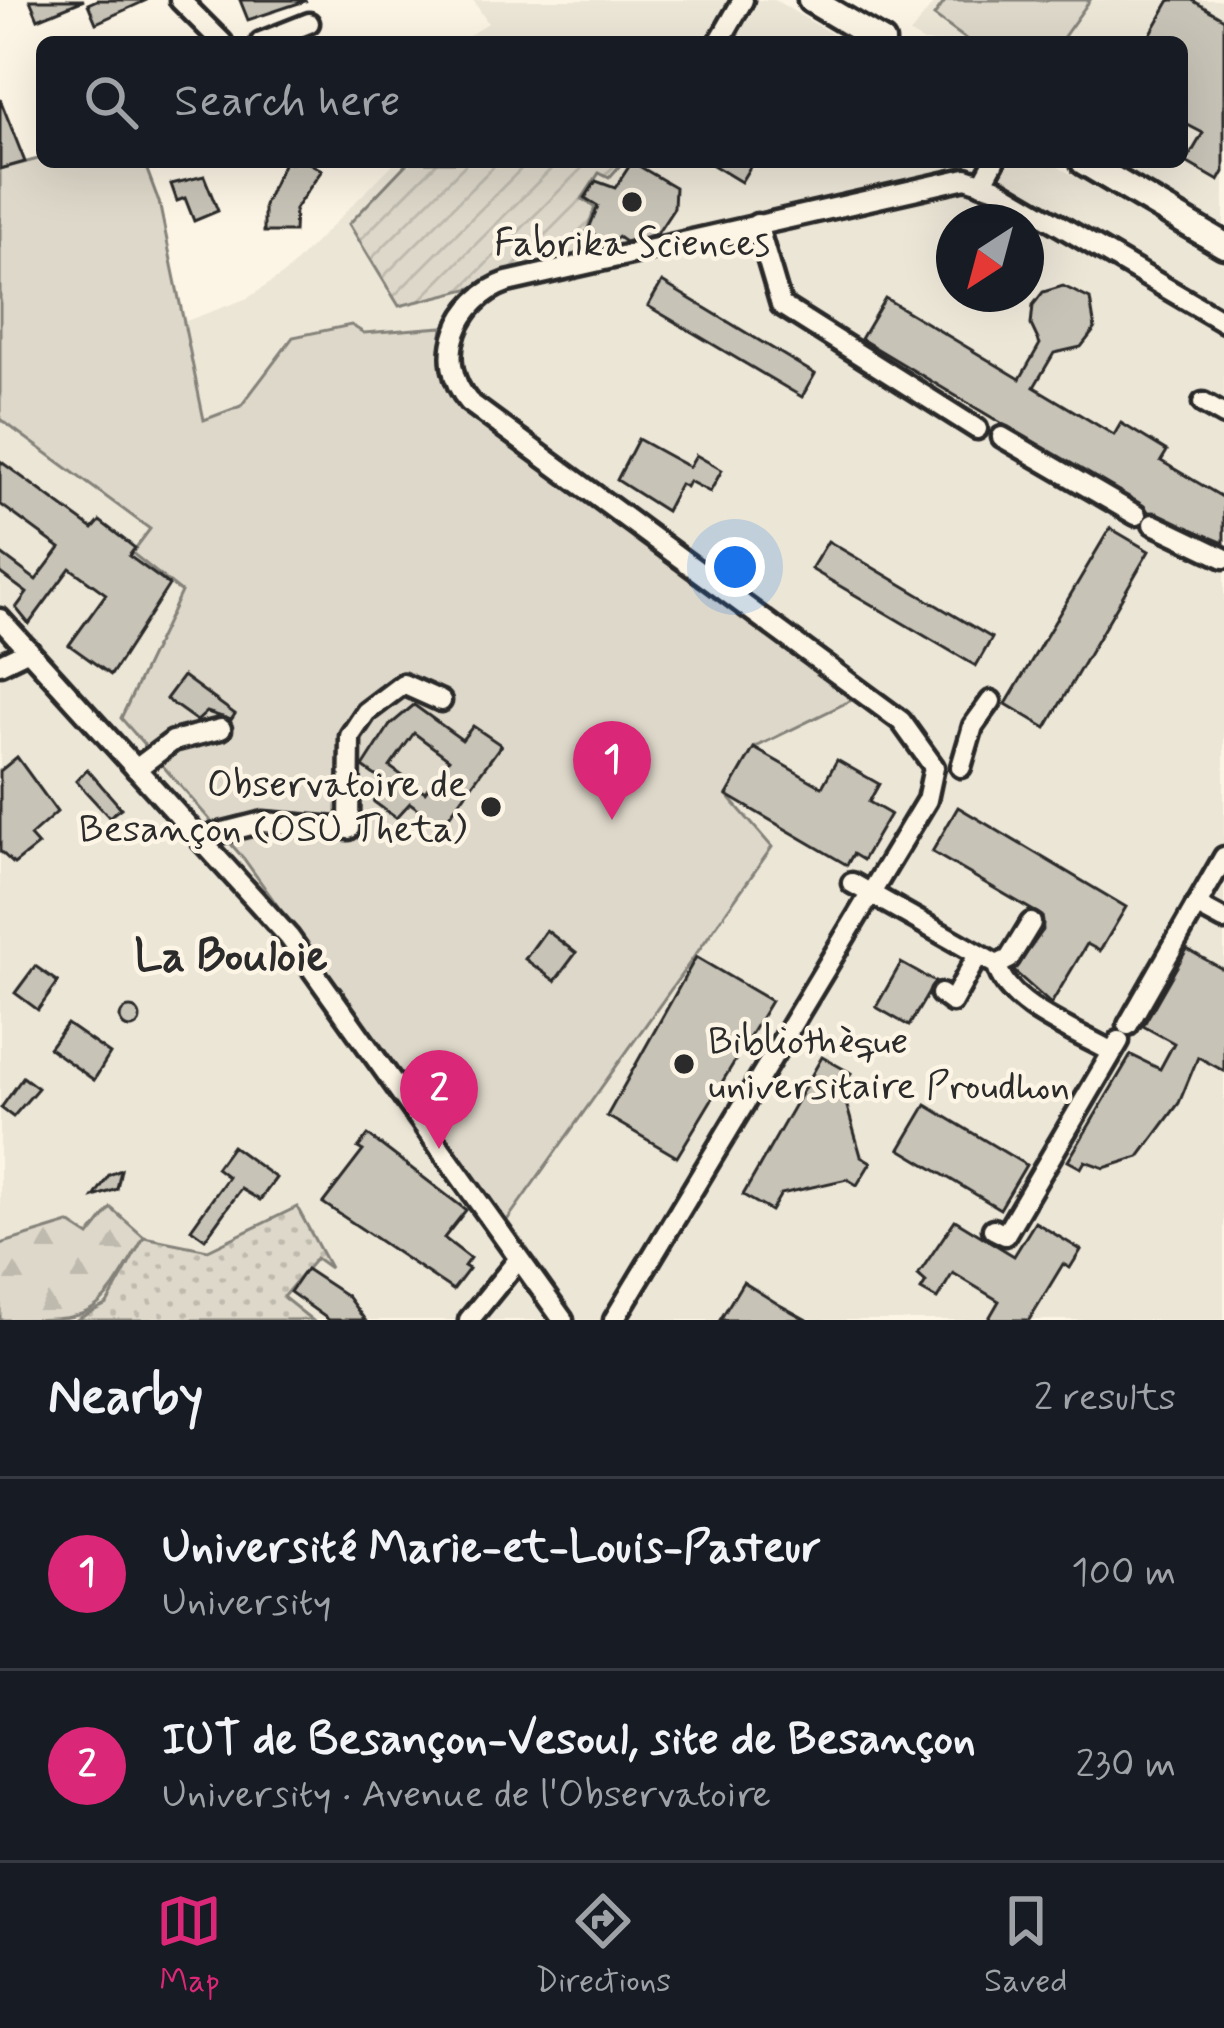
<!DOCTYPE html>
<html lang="en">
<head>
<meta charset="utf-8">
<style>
	:root { --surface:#171b24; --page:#242831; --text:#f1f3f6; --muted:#9ea1a6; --line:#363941; --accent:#db2777 }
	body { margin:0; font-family:Mynerve,sans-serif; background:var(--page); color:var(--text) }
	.compass { position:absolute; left:936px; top:204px; width:108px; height:108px; border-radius:50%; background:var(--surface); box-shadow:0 12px 48px #0002; rotate:216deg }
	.you { position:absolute; left:735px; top:567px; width:42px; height:42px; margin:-30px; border:9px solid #fff; border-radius:50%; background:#1a73e8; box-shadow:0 0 0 18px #1a73e833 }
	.badge { display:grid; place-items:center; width:78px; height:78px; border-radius:50%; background:var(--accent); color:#fff; font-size:39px; font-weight:700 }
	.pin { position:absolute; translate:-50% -99px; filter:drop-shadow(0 3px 6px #0008) }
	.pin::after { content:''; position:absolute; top:63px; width:42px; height:36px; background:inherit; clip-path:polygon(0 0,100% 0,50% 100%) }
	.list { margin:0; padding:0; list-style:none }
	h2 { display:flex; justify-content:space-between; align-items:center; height:156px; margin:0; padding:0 48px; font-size:51px }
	h2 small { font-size:39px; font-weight:400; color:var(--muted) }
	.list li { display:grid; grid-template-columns:78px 1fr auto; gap:36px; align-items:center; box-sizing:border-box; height:192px; padding:0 48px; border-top:3px solid var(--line) }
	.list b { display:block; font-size:45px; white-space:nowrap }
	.list p { margin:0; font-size:39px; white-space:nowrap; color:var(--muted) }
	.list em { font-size:39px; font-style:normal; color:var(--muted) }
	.icon { flex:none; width:66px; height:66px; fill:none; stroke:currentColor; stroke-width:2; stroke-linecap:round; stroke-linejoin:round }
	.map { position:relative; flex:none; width:1224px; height:1320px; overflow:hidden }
	.search { position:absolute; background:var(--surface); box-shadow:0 12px 48px #0002; left:36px; right:36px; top:36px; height:132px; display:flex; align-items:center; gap:30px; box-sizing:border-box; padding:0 42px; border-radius:18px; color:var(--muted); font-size:45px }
	.sheet { height:540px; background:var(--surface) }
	nav { display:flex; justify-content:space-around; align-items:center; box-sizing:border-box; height:168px; border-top:3px solid var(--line); background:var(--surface); font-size:33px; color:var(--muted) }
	nav a { display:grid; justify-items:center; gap:6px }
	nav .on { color:var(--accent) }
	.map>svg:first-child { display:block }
	.built { fill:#ece6d7; fill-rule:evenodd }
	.grass { fill:url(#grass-dots); stroke:#84827a; stroke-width:3 }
	.forest { fill:url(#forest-firs); stroke:#84827a; stroke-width:3 }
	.park { fill:#ded8ca; stroke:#84827a; stroke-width:3 }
	.garden { fill:url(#garden-furrows); stroke:#84827a; stroke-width:3 }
	.building { fill:#c8c3b7; stroke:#2b2b2b; stroke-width:3; fill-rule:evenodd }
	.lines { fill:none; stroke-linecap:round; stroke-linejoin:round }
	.minor-casing { stroke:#2b2b2b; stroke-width:27 }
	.major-casing { stroke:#2b2b2b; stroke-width:33 }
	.minor { stroke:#fcf5e5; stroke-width:18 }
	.major { stroke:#fcf5e5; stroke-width:24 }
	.poi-dot { fill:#2b2b2b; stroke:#fcf5e5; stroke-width:4.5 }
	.labels { text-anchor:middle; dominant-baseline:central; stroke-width:9; stroke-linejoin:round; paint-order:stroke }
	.poi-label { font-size:39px; fill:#2b2b2b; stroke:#fcf5e5 }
	.quarter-label { font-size:45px; font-weight:bold; fill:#2b2b2b; stroke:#fcf5e5 }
</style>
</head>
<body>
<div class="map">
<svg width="1224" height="1320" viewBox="0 0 1224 1320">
	<defs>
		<pattern id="grass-dots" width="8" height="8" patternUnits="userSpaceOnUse" patternTransform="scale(3)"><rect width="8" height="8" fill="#ded8ca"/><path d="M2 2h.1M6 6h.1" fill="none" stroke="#bfbaae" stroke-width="1.8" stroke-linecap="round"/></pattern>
		<pattern id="forest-firs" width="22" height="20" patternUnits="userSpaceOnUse" patternTransform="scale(3)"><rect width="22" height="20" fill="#ded8ca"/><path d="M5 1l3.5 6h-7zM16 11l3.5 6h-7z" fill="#bfbaae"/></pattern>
		<pattern id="garden-furrows" width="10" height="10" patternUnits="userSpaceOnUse" patternTransform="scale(3)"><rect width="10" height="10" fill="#ded8ca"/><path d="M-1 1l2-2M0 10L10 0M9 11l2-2" fill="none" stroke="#bfbaae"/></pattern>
	</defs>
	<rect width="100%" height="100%" fill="#fcf5e5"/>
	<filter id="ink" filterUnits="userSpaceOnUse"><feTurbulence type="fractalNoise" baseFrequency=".00833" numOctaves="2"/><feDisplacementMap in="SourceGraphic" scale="24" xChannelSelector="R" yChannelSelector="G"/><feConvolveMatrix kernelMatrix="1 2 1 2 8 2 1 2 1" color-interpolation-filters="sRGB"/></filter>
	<g filter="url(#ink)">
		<g class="built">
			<polygon points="473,0 775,0 845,42 459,42 488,23"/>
			<polygon points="936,0 1224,0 1224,230 1111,162 1182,162 1182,42 924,42 910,34"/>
			<path d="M42,158l102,4 15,40 27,119 62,-23 37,-25 110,-111h655l174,102v1056h-1224v-1151zM954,222h72v72h-72z"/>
		</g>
		<polygon class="grass" points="297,1207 330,1268 316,1258 283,1297 312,1320 76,1320 107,1304 144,1237 208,1250"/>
		<path class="forest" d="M111,1208l33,29c-48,83 -46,83 -144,83v-76l69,-21 20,13z"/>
		<g class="park">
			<polygon points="946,0 1090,0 1060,42 970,42 934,16"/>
			<path d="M42,158l102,4 15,40 45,218 37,-14 52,-69 58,-12 13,8 79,-6c-5,37 -4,54 24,81l397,286 -110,54 -27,47 45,52 -267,376 -261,-364 -123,-141 60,-126 -49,-39 18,-24 -150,-110v-250z"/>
		</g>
		<polygon class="garden" points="408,162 623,162 609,178 599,173 582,199 595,207 585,236 613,253 399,306 349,224"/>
		<g class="building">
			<polygon points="30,0 84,0 38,19"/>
			<polygon points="97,0 147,0 96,23 88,4"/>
			<polygon points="240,0 304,0 305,1 248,20"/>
			<polygon points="1170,0 1192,0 1224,19 1224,172 1219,181 1186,162 1203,133 1182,122 1182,42 1146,42"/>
			<polygon points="0,99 25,162 0,169"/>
			<polygon points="284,162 307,162 322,170 295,209 294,232 264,232 264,205"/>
			<polygon points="632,162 675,187 674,208 657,234 625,242 618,237 610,245 588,231 598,206 585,198 596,181 615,188"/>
			<polygon points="708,162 753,162 741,182"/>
			<polygon points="204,176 218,211 194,221 185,198 177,201 171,184"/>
			<polygon points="662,282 815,374 802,397 648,306"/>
			<polygon points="1063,286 1090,299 1095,329 1081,347 1054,353 1034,387 1114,435 1121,423 1167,451 1161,461 1224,498 1224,543 1149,512 861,339 885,298 1020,379 1040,344 1031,325 1033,305 1043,292"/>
			<polygon points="638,439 689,467 696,455 722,470 710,492 689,481 686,487 680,484 666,511 617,480"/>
			<polygon points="0,461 93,529 100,521 135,548 129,556 169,585 111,675 69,645 106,594 70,568 29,624 16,608 27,593 0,573 0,553 36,580 60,548 0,504"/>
			<polygon points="1110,528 1149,551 1046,728 1006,704"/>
			<polygon points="828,541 992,638 976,666 811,569"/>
			<polygon points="183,676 235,714 231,720 207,712 197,721 166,699"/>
			<path d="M414,705l48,35 11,-14 28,19 -59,81 -32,-23 -14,15 -22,-16 13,-18 -24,-17 27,-42zM414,733l35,26 -24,33 -35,-25z"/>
			<polygon points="754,748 822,787 837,760 879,784 869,802 890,814 863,860 853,854 847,865 727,795"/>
			<polygon points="17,757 57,812 30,836 38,845 14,864 0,851 0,771"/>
			<polygon points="87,769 121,808 109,817 76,781"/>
			<polygon points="958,807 1126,907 1100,951 1087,944 1051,1004 1014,971 1043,930 1042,916 932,852"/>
			<polygon points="546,930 576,953 555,981 525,959"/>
			<polygon points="1187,949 1224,970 1224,1071 1198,1057 1179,1103 1139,1157 1104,1168 1085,1161 1081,1168 1068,1161 1131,1055 1160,1069 1174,1043 1143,1026"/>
			<polygon points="696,957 771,1001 677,1157 607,1116"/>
			<polygon points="901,963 935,982 909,1026 876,1007"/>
			<polygon points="35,966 58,982 38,1010 15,993"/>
			<circle cx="130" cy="1018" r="10"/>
			<polygon points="67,1024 110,1054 94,1080 49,1048"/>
			<polygon points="822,1057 851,1073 842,1089 861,1156 871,1162 857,1185 847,1179 781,1194 771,1211 743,1195"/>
			<polygon points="23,1077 38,1088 13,1117 1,1108"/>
			<polygon points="926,1105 1026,1165 1000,1209 900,1149"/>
			<polygon points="368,1135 466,1210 444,1238 470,1258 464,1266 469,1269 453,1290 323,1203 363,1151 358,1148"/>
			<polygon points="232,1146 276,1178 260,1200 241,1189 205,1239 191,1229 228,1177 216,1168"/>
			<polygon points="121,1170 117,1189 94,1197 109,1175"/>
			<polygon points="955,1220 1014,1256 1035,1222 1081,1250 1070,1268 1063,1264 1029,1320 988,1320 999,1301 953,1273 937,1299 921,1290 926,1282 918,1275"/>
			<polygon points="306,1269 347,1296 365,1320 329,1320 290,1292"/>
			<polygon points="743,1282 778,1304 807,1320 720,1320"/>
		</g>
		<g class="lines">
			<defs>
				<g id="minor">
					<polyline points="180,0 222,42"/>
					<polyline points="261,42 309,23"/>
					<polyline points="719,42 743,0"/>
					<polyline points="982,184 994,162"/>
					<polyline points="757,224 781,305 977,429"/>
					<polyline points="1203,403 1224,415"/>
					<polyline points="1002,437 1136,515"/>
					<polyline points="1153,524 1224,558"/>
					<polyline points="0,619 289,937 563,1320"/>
					<polyline points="0,664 29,650"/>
					<polyline points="961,767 973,726 991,701"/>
					<polyline points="136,769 173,741 221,729"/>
					<polyline points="200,838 263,822 349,829 350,736 366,712 403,684 441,701"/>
					<path d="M852,883l145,82c9,41 81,67 115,87"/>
					<polyline points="1196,905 1224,920"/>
					<polyline points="997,965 1009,959 1031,923"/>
					<polyline points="941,994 952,1002 978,955"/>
					<polyline points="1128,1025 1224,857"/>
					<polyline points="993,1229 1005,1235 1119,1041"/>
					<polyline points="469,1320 518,1260"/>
					<path d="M614,1320l313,-520 7,-33 -33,-46 -432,-319c-37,-43 -11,-103 38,-120l459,-104 30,10 228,134"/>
				</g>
				<g id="major">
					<polyline points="811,0 882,42"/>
					<polyline points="1084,162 1224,245"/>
				</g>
			</defs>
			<use href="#minor" class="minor-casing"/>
			<use href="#major" class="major-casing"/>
			<use href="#minor" class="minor"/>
			<use href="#major" class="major"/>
		</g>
	</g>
	<g class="poi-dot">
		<circle cx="632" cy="202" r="12"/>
		<circle cx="491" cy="807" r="12"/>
		<circle cx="684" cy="1064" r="12"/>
	</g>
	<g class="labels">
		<g class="poi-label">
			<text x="632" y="244">Fabrika Sciences</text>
			<text x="467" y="785" text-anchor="end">Observatoire de<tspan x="467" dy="45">Besançon (OSU Theta)</tspan></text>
			<text x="708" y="1042" text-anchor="start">Bibliothèque<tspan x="708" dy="45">universitaire Proudhon</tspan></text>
		</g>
		<g class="quarter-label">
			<text x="231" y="957">La Bouloie</text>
		</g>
	</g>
</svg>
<svg class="compass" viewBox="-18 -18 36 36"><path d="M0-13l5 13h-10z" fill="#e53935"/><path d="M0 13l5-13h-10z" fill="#9ea1a6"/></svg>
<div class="you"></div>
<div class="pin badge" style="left:612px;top:820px">1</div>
<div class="pin badge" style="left:439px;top:1149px">2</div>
<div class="search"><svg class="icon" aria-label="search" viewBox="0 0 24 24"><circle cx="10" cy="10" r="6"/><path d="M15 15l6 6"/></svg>Search here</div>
</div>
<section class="sheet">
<h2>Nearby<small>2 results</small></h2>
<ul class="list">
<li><span class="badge">1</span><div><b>Université Marie-et-Louis-Pasteur</b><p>University</p></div><em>100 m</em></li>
<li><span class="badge">2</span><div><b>IUT de Besançon-Vesoul, site de Besançon</b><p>University · Avenue de l'Observatoire</p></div><em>230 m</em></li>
</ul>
</section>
<nav>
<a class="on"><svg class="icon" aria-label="map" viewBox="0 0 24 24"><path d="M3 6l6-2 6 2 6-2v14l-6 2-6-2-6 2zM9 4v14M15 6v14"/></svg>Map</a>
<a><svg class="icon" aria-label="directions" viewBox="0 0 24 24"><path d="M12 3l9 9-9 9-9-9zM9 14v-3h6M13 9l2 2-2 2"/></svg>Directions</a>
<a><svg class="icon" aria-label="saved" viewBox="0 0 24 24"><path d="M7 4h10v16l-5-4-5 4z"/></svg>Saved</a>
</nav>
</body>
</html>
